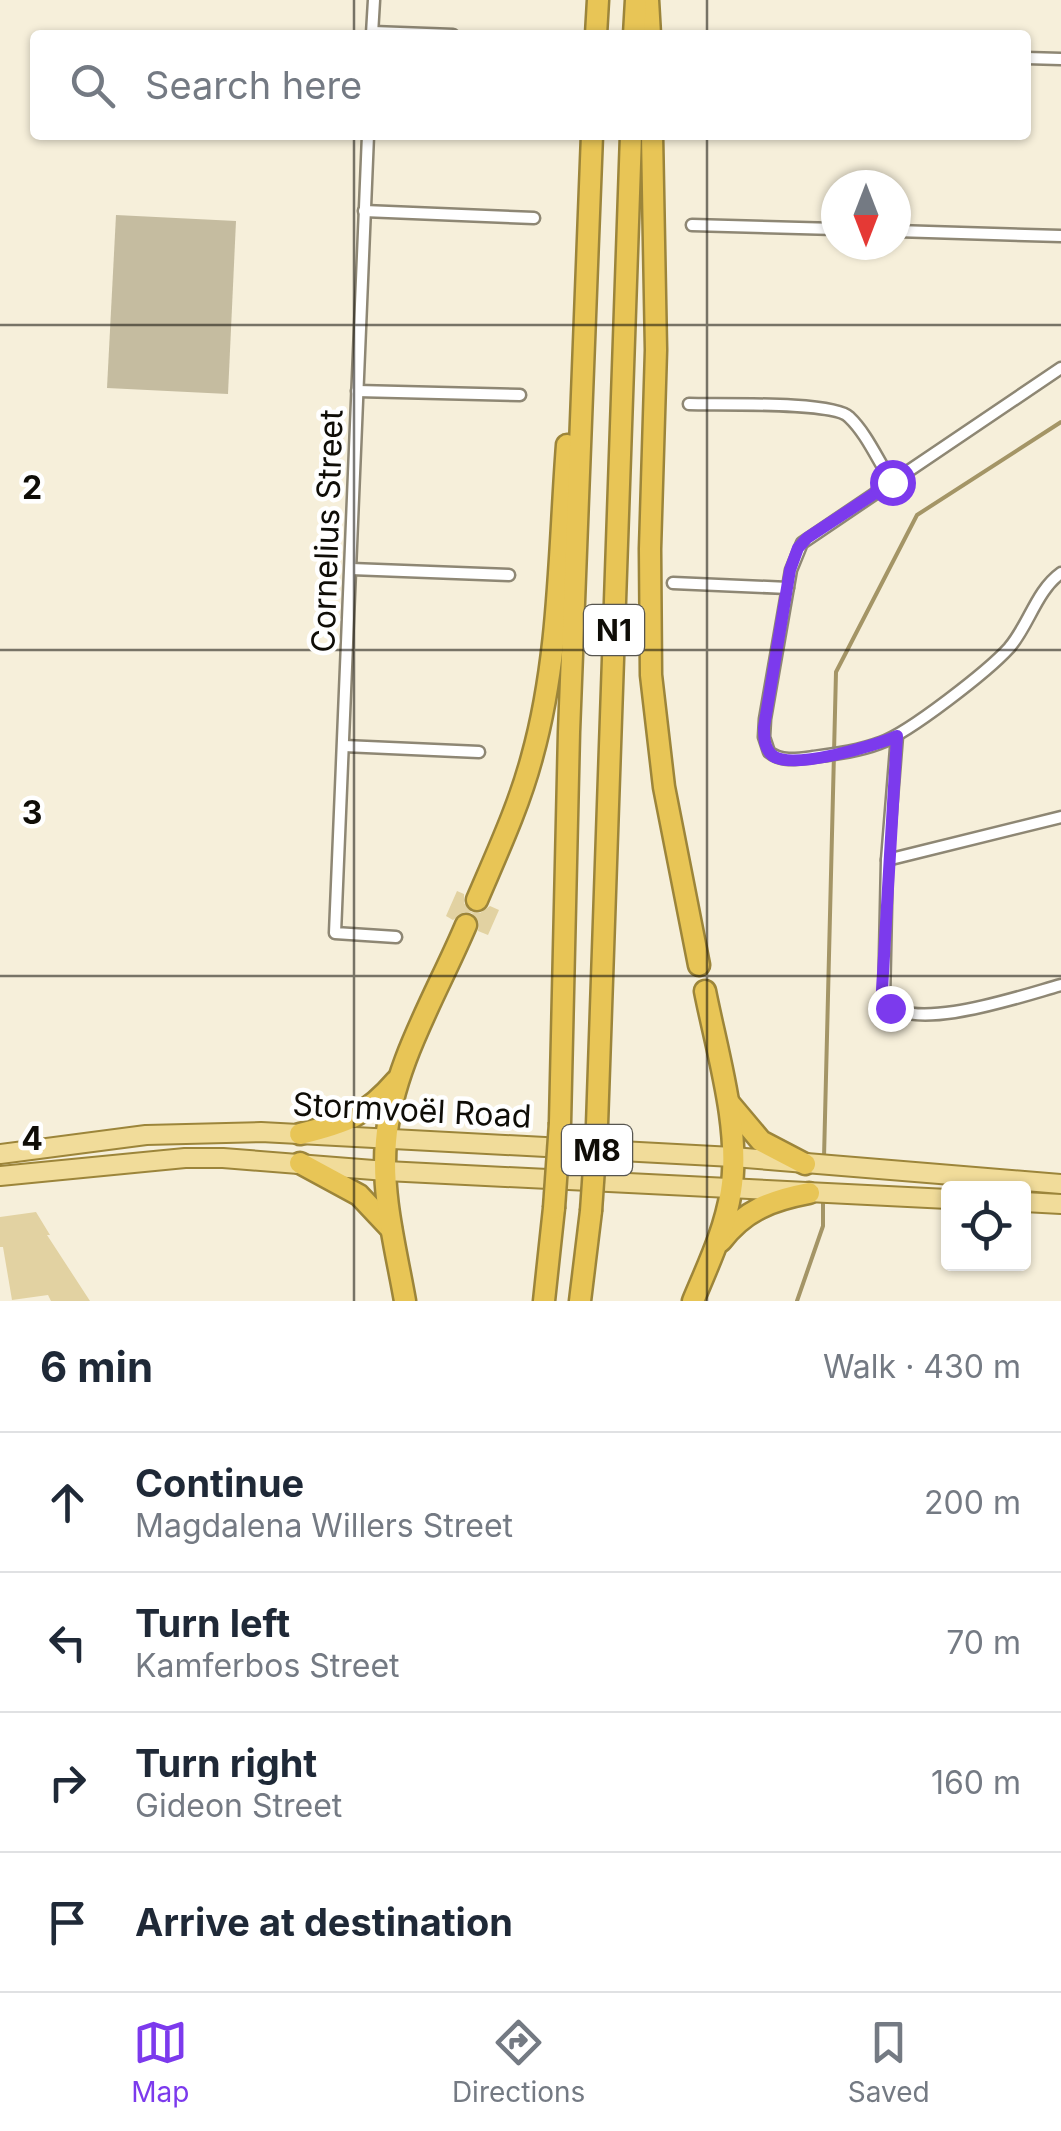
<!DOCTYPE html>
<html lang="en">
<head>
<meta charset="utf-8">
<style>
	:root { --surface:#fff; --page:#f6f6f7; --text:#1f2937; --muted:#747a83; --line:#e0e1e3; --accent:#7c3aed }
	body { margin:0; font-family:Inter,sans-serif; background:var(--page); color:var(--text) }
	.controls { position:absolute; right:30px; bottom:30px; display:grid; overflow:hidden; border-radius:10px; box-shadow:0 2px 8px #0004 }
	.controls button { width:90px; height:90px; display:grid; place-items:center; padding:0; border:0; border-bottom:2px solid var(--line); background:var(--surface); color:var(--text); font:50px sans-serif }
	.compass { position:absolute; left:821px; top:170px; width:90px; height:90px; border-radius:50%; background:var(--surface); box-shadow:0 2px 8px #0004; rotate:180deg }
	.stop { position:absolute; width:30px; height:30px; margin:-22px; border:8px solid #7c3aed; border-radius:50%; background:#fff }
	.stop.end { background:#7c3aed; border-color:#fff; box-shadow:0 2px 10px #0008 }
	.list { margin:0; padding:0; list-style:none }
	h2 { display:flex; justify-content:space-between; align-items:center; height:130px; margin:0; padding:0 40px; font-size:42px }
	h2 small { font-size:32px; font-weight:400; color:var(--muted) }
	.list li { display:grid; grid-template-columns:65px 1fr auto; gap:30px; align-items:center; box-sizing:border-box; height:140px; padding:0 40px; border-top:2px solid var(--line) }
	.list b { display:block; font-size:38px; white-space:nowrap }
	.list p { margin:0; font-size:32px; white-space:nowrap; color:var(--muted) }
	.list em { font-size:32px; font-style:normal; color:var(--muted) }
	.icon { flex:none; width:55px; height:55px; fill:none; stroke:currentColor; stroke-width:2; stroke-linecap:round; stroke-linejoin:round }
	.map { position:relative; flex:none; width:1061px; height:1301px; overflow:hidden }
	.search { position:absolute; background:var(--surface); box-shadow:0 2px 8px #0004; left:30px; right:30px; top:30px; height:110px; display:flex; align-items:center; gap:25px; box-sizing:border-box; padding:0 35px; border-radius:10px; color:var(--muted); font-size:38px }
	.sheet { height:690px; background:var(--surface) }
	nav { display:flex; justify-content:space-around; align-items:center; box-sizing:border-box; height:140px; border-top:2px solid var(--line); background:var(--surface); font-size:28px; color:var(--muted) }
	nav a { display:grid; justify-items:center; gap:5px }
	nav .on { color:var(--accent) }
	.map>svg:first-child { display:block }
	.green { fill:#c5bca0 }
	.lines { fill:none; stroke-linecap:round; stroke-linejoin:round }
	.stream { stroke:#a49566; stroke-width:4 }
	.building { fill:#e2d2a2 }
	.street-casing { stroke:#8e8774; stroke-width:15 }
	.primary-casing { stroke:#9c853a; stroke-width:22 }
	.highway-casing { stroke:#9c853a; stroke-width:25 }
	.street { stroke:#fff; stroke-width:10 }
	.primary { stroke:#f1dc9a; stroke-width:18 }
	.highway { stroke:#e8c556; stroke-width:20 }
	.highway-bridge-casing { stroke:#9c853a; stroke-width:25; stroke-linecap:butt }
	.highway-bridge { stroke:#e8c556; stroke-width:20 }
	.route { stroke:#7c3aed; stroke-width:12 }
	.grid { fill:none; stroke:#0f0d07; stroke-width:2.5; stroke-opacity:0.55 }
	.labels { text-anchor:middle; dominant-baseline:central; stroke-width:9; stroke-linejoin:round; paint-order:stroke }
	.shield { fill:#fff; stroke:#575651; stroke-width:2.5 }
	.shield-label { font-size:30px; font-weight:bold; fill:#0f0d07 }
	.street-label { font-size:32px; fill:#0f0d07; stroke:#fff }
	.grid-label { font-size:32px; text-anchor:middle; font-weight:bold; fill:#0f0d07; stroke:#fff; stroke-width:9; stroke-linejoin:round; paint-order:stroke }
</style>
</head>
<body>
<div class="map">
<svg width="1061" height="1301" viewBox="0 0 1061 1301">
	<rect width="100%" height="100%" fill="#f6efda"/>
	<polygon class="green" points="116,215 236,221 228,394 107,388"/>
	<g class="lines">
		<g class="stream">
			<polyline points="824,1158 836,672 917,515 1061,422"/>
			<polyline points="797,1301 823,1226 823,1198"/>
		</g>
	</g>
	<g class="building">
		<polygon points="457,891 464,894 464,903 471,912 480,913 490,906 499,910 488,935 478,931 479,923 472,913 464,912 453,920 446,916"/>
		<polygon points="36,1212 50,1235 47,1235 90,1301 51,1301 48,1295 12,1300 3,1247 0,1247 0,1217"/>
	</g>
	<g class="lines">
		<defs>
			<g id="street">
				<polyline points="373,32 453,35"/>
				<polyline points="372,34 374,0"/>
				<polyline points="1026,58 1061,59"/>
				<polyline points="368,135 335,933 396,937"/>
				<polyline points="364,211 534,218"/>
				<polyline points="692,225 836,229"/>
				<polyline points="896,231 1061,236"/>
				<path d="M1061,368l-259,175 -11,27 -26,149 -1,18 5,15c12,10 29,7 44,5 22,-3 46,-6 67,-14 29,-10 108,-72 129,-95 20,-23 27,-57 52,-75"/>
				<polyline points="357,391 520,395"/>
				<path d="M689,404c27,1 145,-3 160,13 18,17 29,44 43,65"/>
				<polyline points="351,569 509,575"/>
				<polyline points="673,583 788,588"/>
				<path d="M897,736l-10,124 -3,141c27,34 140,-6 177,-16"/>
				<polyline points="344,746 479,752"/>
				<polyline points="887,860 1061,817"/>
			</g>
			<g id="primary">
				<polyline points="0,1154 146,1135 261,1132 733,1157 1061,1184"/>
				<polyline points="0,1176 185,1158 223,1158 386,1171 948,1199"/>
				<polyline points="1024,1202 1061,1204"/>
			</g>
			<g id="highway">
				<polyline points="648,0 650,35"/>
				<polyline points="596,35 598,0"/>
				<polyline points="634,35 636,0"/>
				<polyline points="652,135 656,350 650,549 651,675 664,787 699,965"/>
				<path d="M477,900c20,-47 42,-94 55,-143 28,-100 27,-209 35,-312"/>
				<polyline points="729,1103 761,1141 805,1164"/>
				<polyline points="560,1123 569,732 592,135"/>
				<polyline points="597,1125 631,135"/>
				<path d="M300,1134c45,-11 66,-18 96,-53"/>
				<polyline points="300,1163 359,1195 391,1229"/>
				<path d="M721,1241c24,-31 51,-41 88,-48"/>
				<path d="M405,1301c-9,-52 -24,-106 -19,-160 6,-75 51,-147 80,-216"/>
				<polyline points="544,1301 554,1208"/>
				<polyline points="580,1301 591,1211"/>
				<path d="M693,1301c15,-36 32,-71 38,-110 10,-62 -14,-139 -26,-200"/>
			</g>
		</defs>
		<use href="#street" class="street-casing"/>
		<use href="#primary" class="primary-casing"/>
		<use href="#highway" class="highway-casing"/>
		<use href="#street" class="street"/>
		<use href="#primary" class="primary"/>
		<use href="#highway" class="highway"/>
		<defs>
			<g id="highway-bridge">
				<polyline points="554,1208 560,1123"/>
				<polyline points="591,1211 597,1125"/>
			</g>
		</defs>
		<use href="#highway-bridge" class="highway-bridge-casing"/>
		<use href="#highway-bridge" class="highway-bridge"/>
	</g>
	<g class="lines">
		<path class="route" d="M890,1008l-8,-18 15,-254c-22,10 -104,34 -124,20 -9,-7 -9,-19 -9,-29l26,-157 8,-22 9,-10 85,-56"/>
	</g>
	<path class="grid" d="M354,0v35M707,0v35M354,135v1166M707,135v1166M0,325h1061M0,650h1061M0,976h1061"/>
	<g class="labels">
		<g class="shield">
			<rect x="584" y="605" width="60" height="50" rx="8"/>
			<rect x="562" y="1125" width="70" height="50" rx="8"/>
		</g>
		<g class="shield-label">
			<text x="614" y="630">N1</text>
			<text x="597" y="1150">M8</text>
		</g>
		<g class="street-label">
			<text transform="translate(327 531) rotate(-88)">Cornelius Street</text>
			<text transform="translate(412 1110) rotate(3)">Stormvoël Road</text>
		</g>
	</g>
	<g class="grid-label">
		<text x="32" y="499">2</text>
		<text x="32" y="824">3</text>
		<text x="32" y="1150">4</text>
	</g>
</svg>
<div class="controls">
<button><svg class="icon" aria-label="locate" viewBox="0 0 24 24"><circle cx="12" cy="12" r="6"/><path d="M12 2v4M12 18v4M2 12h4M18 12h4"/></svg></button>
</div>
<svg class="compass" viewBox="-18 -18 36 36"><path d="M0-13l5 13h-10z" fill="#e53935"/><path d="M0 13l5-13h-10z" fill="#747a83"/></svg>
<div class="stop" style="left:892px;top:482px"></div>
<div class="stop end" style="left:890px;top:1008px"></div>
<div class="search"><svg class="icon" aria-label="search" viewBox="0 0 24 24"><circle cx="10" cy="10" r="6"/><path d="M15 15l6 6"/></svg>Search here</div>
</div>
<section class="sheet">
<h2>6 min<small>Walk · 430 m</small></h2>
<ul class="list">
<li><svg class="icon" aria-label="ahead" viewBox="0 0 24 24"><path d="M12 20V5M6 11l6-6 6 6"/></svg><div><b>Continue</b><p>Magdalena Willers Street</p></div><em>200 m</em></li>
<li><svg class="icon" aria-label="left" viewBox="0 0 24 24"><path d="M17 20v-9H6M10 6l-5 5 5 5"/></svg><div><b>Turn left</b><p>Kamferbos Street</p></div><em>70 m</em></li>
<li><svg class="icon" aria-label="right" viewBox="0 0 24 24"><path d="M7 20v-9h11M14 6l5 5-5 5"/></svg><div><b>Turn right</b><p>Gideon Street</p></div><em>160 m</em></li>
<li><svg class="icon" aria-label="arrive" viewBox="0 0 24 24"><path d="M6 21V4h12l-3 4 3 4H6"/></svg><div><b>Arrive at destination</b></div></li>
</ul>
</section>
<nav>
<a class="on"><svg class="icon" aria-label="map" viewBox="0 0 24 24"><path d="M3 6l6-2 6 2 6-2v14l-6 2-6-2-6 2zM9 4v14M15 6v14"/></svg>Map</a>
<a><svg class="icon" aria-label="directions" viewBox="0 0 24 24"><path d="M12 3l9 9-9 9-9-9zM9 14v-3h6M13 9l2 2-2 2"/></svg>Directions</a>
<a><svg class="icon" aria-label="saved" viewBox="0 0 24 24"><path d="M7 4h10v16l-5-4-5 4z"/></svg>Saved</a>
</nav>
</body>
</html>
